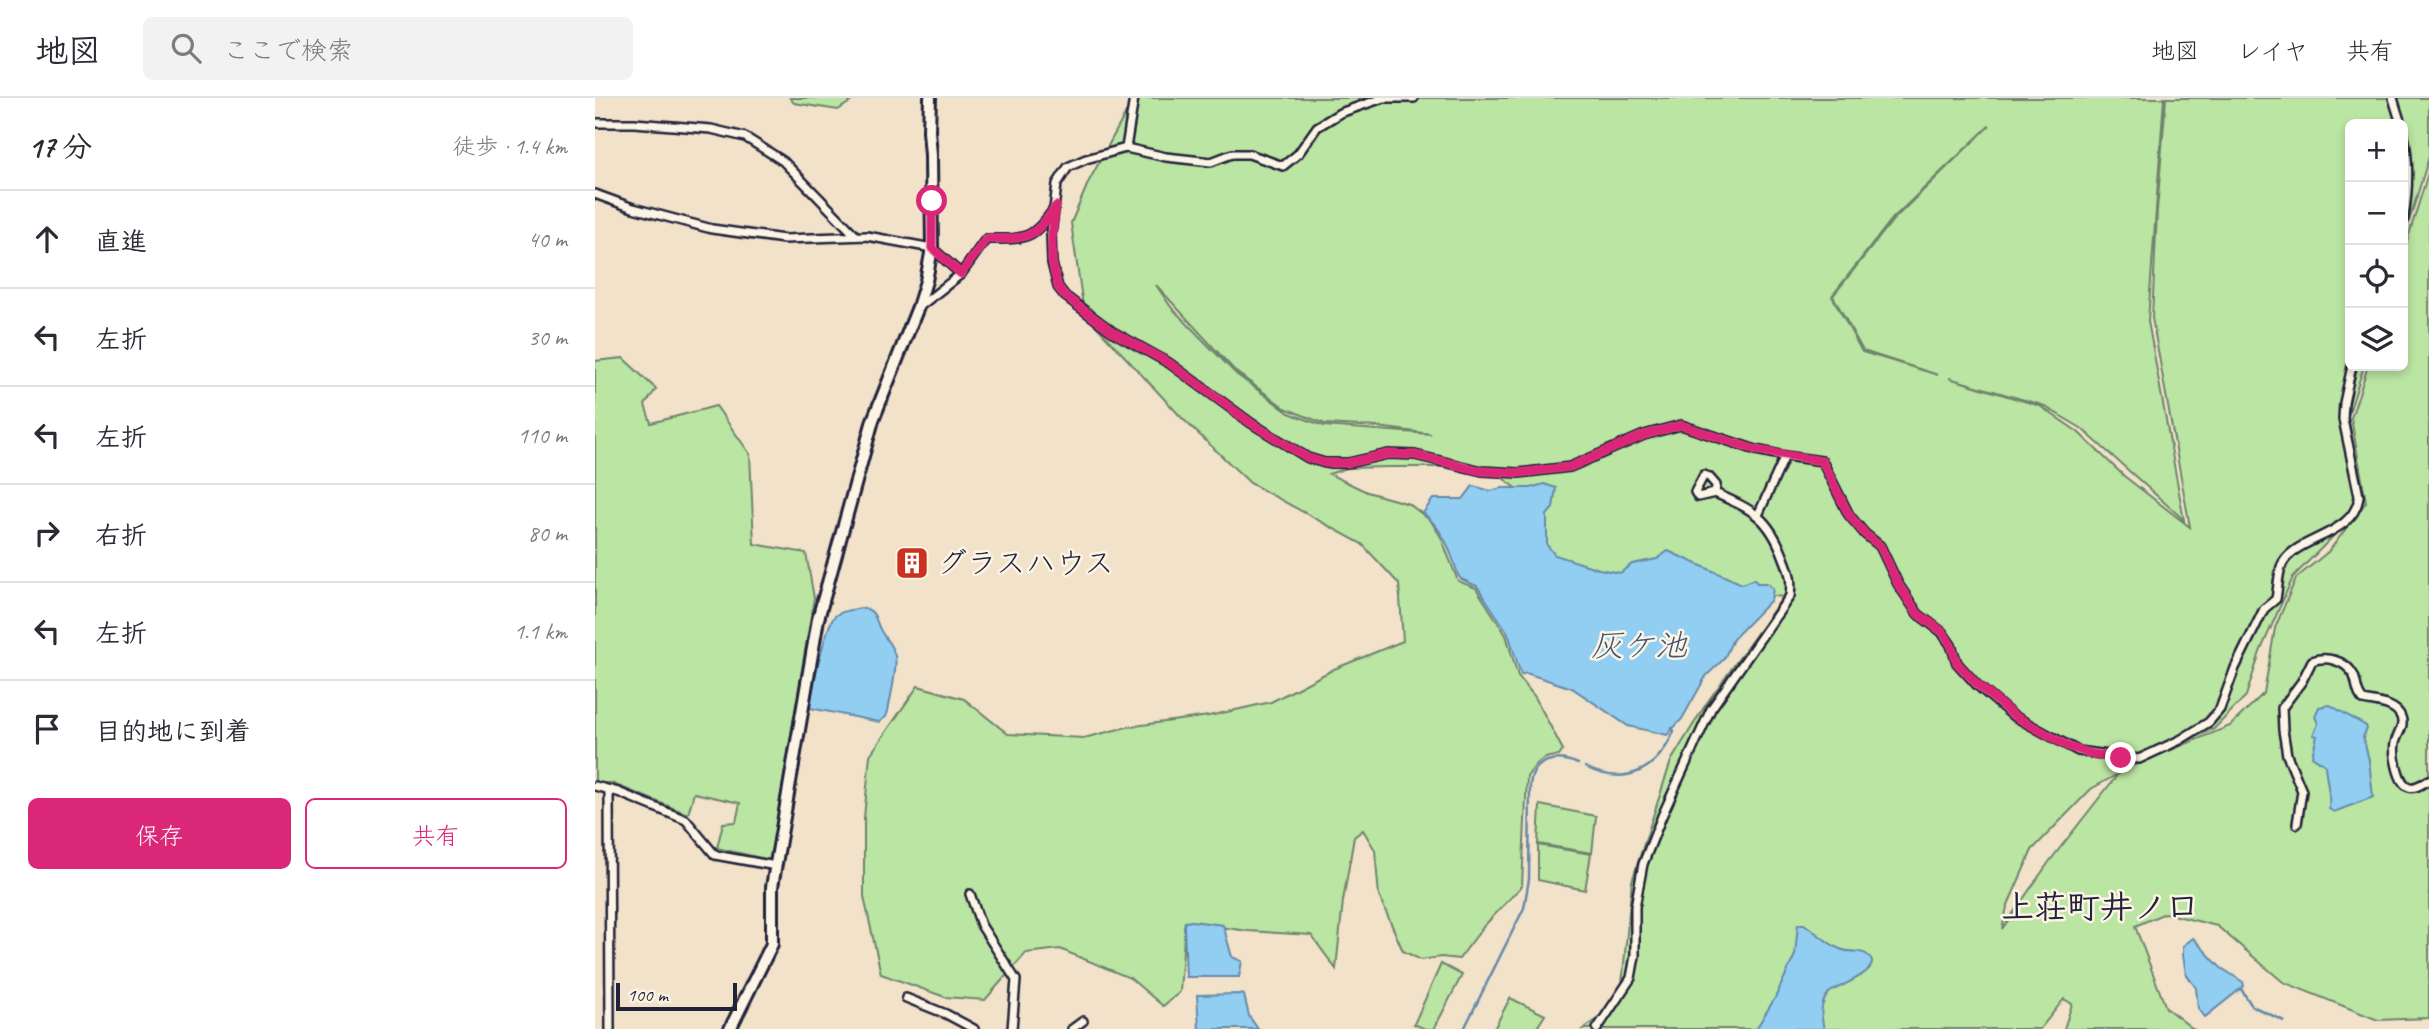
<!DOCTYPE html>
<html lang="ja">
<head>
<meta charset="utf-8">
<style>
	:root { --surface:#fff; --page:#f2f2f3; --text:#2b2b33; --muted:#7c7c81; --line:#e1e1e2; --accent:#db2777 }
	body { margin:0; font-family:Caveat,"Klee One",sans-serif; background:var(--page); color:var(--text) }
	.controls { position:absolute; right:21px; top:21px; display:grid; overflow:hidden; border-radius:10px; box-shadow:0 4px 10px #0003 }
	.controls button { width:63px; height:63px; display:grid; place-items:center; padding:0; border:0; border-bottom:2px solid var(--line); background:var(--surface); color:var(--text); font:35px sans-serif }
	.scale { position:absolute; left:21px; bottom:18px; width:121px; box-sizing:border-box; padding-left:7px; border:4px solid #22223b; border-top:0; font-size:19px; line-height:24px; white-space:nowrap; color:#22223b; -webkit-text-stroke:5px #fcf5e5; paint-order:stroke }
	.stop { position:absolute; width:21px; height:21px; margin:-16px; border:5px solid #db2777; border-radius:50%; background:#fff }
	.stop.end { background:#db2777; border-color:#fff; box-shadow:0 2px 7px #0008 }
	.list { margin:0; padding:0; list-style:none }
	h2 { display:flex; justify-content:space-between; align-items:center; height:91px; margin:0; padding:0 28px; font-size:30px }
	h2 small { font-size:23px; font-weight:400; color:var(--muted) }
	.list li { display:grid; grid-template-columns:46px 1fr auto; gap:21px; align-items:center; box-sizing:border-box; height:98px; padding:0 28px; border-top:2px solid var(--line) }
	.list b { display:block; font-size:26px; white-space:nowrap }
	.list em { font-size:23px; font-style:normal; color:var(--muted) }
	.actions { display:flex; gap:14px; padding:21px 28px }
	.actions a { flex:1; padding:16px 0; border:2px solid var(--accent); border-radius:10px; text-align:center; font-size:24px; color:var(--accent) }
	.actions .main { background:var(--accent); color:#fff }
	.icon { flex:none; width:38px; height:38px; fill:none; stroke:currentColor; stroke-width:2; stroke-linecap:round; stroke-linejoin:round }
	.map { position:relative; flex:none; width:1834px; height:931px; overflow:hidden }
	header { display:flex; align-items:center; gap:42px; box-sizing:border-box; height:98px; padding:0 35px; background:var(--surface); border-bottom:2px solid var(--line) }
	header strong { font-size:33px }
	nav { display:flex; gap:38px; margin-inline-start:auto; font-size:24px }
	.search { width:490px; height:63px; background:var(--page); display:flex; align-items:center; gap:18px; box-sizing:border-box; padding:0 24px; border-radius:10px; color:var(--muted); font-size:26px }
	main { display:flex }
	aside { flex:1; background:var(--surface) }
	.map>svg:first-child { display:block }
	.green { fill:#bbe5a2; stroke:#6e846e; stroke-width:2; fill-rule:evenodd }
	.water { fill:#92cef2; stroke:#6589a9; stroke-width:2 }
	.lines { fill:none; stroke-linecap:round; stroke-linejoin:round }
	.stream { stroke:#6589a9; stroke-width:2.5 }
	.street-casing { stroke:#22223b; stroke-width:12 }
	.secondary-casing { stroke:#22223b; stroke-width:16 }
	.street { stroke:#fcf5e5; stroke-width:7 }
	.secondary { stroke:#fcf5e5; stroke-width:10 }
	.route { stroke:#db2777; stroke-width:9 }
	.labels { text-anchor:middle; dominant-baseline:central; stroke-width:5; stroke-linejoin:round; paint-order:stroke }
	.poi-label { font-size:30px; fill:#22223b; stroke:#fcf5e5; text-anchor:start }
	.water-label { font-size:32px; font-style:italic; fill:#445672; stroke:#fcf5e5 }
	.quarter-label { font-size:33px; font-weight:bold; fill:#22223b; stroke:#fcf5e5 }
</style>
</head>
<body>
<header>
<strong>地図</strong>
<div class="search"><svg class="icon" aria-label="search" viewBox="0 0 24 24"><circle cx="10" cy="10" r="6"/><path d="M15 15l6 6"/></svg>ここで検索</div>
<nav><a>地図</a><a>レイヤ</a><a>共有</a></nav>
</header>
<main>
<aside>
<h2>17 分<small>徒歩 · 1.4 km</small></h2>
<ul class="list">
<li><svg class="icon" aria-label="ahead" viewBox="0 0 24 24"><path d="M12 20V5M6 11l6-6 6 6"/></svg><div><b>直進</b></div><em>40 m</em></li>
<li><svg class="icon" aria-label="left" viewBox="0 0 24 24"><path d="M17 20v-9H6M10 6l-5 5 5 5"/></svg><div><b>左折</b></div><em>30 m</em></li>
<li><svg class="icon" aria-label="left" viewBox="0 0 24 24"><path d="M17 20v-9H6M10 6l-5 5 5 5"/></svg><div><b>左折</b></div><em>110 m</em></li>
<li><svg class="icon" aria-label="right" viewBox="0 0 24 24"><path d="M7 20v-9h11M14 6l5 5-5 5"/></svg><div><b>右折</b></div><em>80 m</em></li>
<li><svg class="icon" aria-label="left" viewBox="0 0 24 24"><path d="M17 20v-9H6M10 6l-5 5 5 5"/></svg><div><b>左折</b></div><em>1.1 km</em></li>
<li><svg class="icon" aria-label="arrive" viewBox="0 0 24 24"><path d="M6 21V4h12l-3 4 3 4H6"/></svg><div><b>目的地に到着</b></div></li>
</ul>
<div class="actions"><a class="main">保存</a><a>共有</a></div>
</aside>
<div class="map">
<svg width="1834" height="931" viewBox="0 0 1834 931">
	<rect width="100%" height="100%" fill="#f1e2c9"/>
	<filter id="ink" filterUnits="userSpaceOnUse"><feTurbulence type="fractalNoise" baseFrequency=".0143" numOctaves="2"/><feDisplacementMap in="SourceGraphic" scale="14" xChannelSelector="R" yChannelSelector="G"/><feConvolveMatrix kernelMatrix="1 2 1 2 8 2 1 2 1" color-interpolation-filters="sRGB"/></filter>
	<g filter="url(#ink)">
		<g class="green">
			<polygon points="195,0 261,0 243,12 199,5"/>
			<path d="M539,0h1030l-16,223 36,199 -103,-92 -39,-23 -93,-27 91,28 38,26 46,44 66,51 -38,-209 5,-107 9,-113h263v59l-26,84v-117h-53v242h14l-16,50 15,86 -11,15 -59,60 -33,75 -14,44 -32,33 -82,37 98,-40 34,-33 11,-65 21,-50 33,-27 37,-49 -15,-84 17,-52h35v-112l26,-84v848l-51,2 -95,-38 -66,-56 -52,-13 -30,13 31,82 27,21h-129l8,-25 -8,-5 -24,30h-457l15,-10 24,-35 10,-103 39,-120 35,-57 77,-107 -160,-19 -75,-20 -11,-55 -44,-32 -40,-4h-64l-42,1 -18,6 38,18 42,12 22,17 10,16 17,44 18,7 30,47 12,41 17,21 28,53 -4,6c-17,0 -23,7 -32,21l-5,109 -38,40 -25,33 -18,-2 -20,3 -18,-9 -24,-55 -4,-46 -12,-20 -9,7 -11,64 -7,68 -25,-34 -63,-4 -63,-9 -5,70 -17,14 -33,-28 -70,-29 -34,4 -41,47 -40,-3 -64,-23 -17,-77v-79l6,-63 48,-69 46,13 44,35 76,4 43,-11 82,-11 62,-14 63,-33 69,-28 -4,-57 -37,-40 -112,-61 -68,-65 -98,-105 -13,-90 18,-42zM1395,27l-97,95 -60,76 30,55 75,24 -76,-23 -30,-56 60,-77zM561,187l80,87 49,36 40,16 53,3 53,7 -107,-8 -35,-13 -53,-39 -65,-67zM1523,676l-69,88 -47,67 5,-22 25,-57 59,-61z"/>
			<polygon points="28,260 61,291 50,307 56,325 121,308 155,356 159,446 211,455 219,500 175,762 122,750 128,725 141,724 145,705 99,695 93,716 16,685 0,685 0,263"/>
			<polygon points="945,707 1001,718 997,755 943,746"/>
			<polygon points="943,747 996,756 990,792 943,782"/>
			<polygon points="846,866 867,877 839,931 830,931 819,926"/>
			<polygon points="915,900 950,917 941,931 899,931"/>
		</g>
		<g class="water">
			<path d="M949,386l12,4 -3,20 -6,7v30l8,10 44,14 21,4 12,-9 25,-5 11,-8 74,33 12,-5 3,4h10l6,6 -2,11 -38,39 -9,20 -18,17 -24,43 -15,16 -39,-9 -56,-38 -46,-15 -5,2 -13,-42 -31,-47 -16,-7 -3,-4c-7,-24 -15,-46 -35,-62l10,-14h30l10,-13 18,5 11,-3h28z"/>
			<path d="M267,510c13,2 12,8 17,19 4,10 14,18 16,29 3,13 -5,41 -7,55l-2,6 -7,5 -69,-14c0,-14 16,-83 25,-92 7,-6 18,-6 27,-8z"/>
			<path d="M1735,607l36,21 1,3 -4,8 6,23 4,37 -39,15 -5,-3c2,-14 -3,-29 -4,-44l-13,-9 5,-20 -4,-1 5,-11 -3,-8 4,-9z"/>
			<polygon points="597,823 628,827 637,859 647,863 644,879 591,879 589,828 590,824"/>
			<path d="M1203,826h6c12,8 24,20 36,25 8,4 19,1 26,5 24,15 -31,33 -37,39 -10,11 -8,23 -5,36h-68l19,-31 20,-43z"/>
			<polygon points="1598,840 1625,869 1648,884 1649,888 1610,919 1603,910 1601,890 1591,876 1588,857 1588,848"/>
			<polygon points="646,896 649,897 654,918 663,931 604,931 602,897"/>
		</g>
		<g class="lines">
			<g class="stream">
				<path d="M990,669c41,20 72,4 89,-36l-2,-3"/>
				<polyline points="1646,891 1657,908 1689,923"/>
				<path d="M869,931l60,-121 5,-29 1,-94c3,-27 27,-30 48,-21"/>
			</g>
			<defs>
				<g id="street">
					<polyline points="819,0 788,0 745,15 722,29 703,56 688,68 654,56 637,56 616,64 571,59 531,50 491,61 473,69 462,86 456,137 457,165 463,189 470,198 518,234 574,265 656,325 713,360 730,365 753,365 793,356 820,357 887,373 924,375 975,369 1049,337 1086,327 1161,352 1190,358"/>
					<polyline points="1798,0 1806,26"/>
					<polyline points="0,25 39,25 116,31 150,39 188,63 261,138"/>
					<path d="M1808,33c7,31 6,59 0,91"/>
					<polyline points="531,50 539,0"/>
					<polyline points="0,96 38,110 117,131 189,141 272,138 337,150 366,176"/>
					<path d="M324,209l42,-33 25,-35c38,0 46,2 68,-30"/>
					<path d="M1163,417l27,-59 37,5 27,54 16,19 15,12 18,38 20,30 24,18 9,13 6,18 20,22 35,30 66,36 61,8 41,-19 29,-18 11,-13 15,-41 29,-59 12,-10c2,-10 2,-23 5,-32 11,-31 74,-29 78,-71l-16,-77 1,-16 8,-37"/>
					<polyline points="0,688 23,694 91,722 120,757 181,768"/>
					<polyline points="14,692 15,931"/>
					<path d="M1702,726l5,-33 -15,-36 -4,-25 -1,-22 20,-27 10,-20c14,-5 33,-1 41,13 5,9 2,18 10,26 12,3 33,3 38,17 4,10 -4,17 -6,26 -2,10 3,41 14,44 7,2 14,-4 20,-7"/>
					<polyline points="375,796 386,827 421,882 417,931"/>
					<polyline points="311,900 351,916 379,931"/>
					<polyline points="477,931 488,923"/>
					<path d="M1002,931l34,-51 4,-22v-49l8,-43 19,-48 49,-107 79,-113c2,-17 0,-23 -6,-38 -15,-41 -31,-48 -69,-65l-17,4 -3,-5 9,-17 5,2 7,8 -1,8"/>
				</g>
				<polyline id="secondary" points="135,931 177,846 177,789 223,521 278,322 323,209 331,183 337,150 336,57 334,33 335,0"/>
			</defs>
			<use href="#street" class="street-casing"/>
			<use href="#secondary" class="secondary-casing"/>
			<use href="#street" class="street"/>
			<use href="#secondary" class="secondary"/>
		</g>
	</g>
	<g class="lines" filter="url(#ink)">
		<path class="route" d="M337,103v47l29,26 25,-35c39,0 48,1 70,-33l-4,29v27l6,25 7,9 48,36 56,31 82,60 57,35 17,5h23l40,-9 27,1 67,16 37,2 51,-6 74,-32 37,-10 75,25 66,11 27,54 16,19 15,12 18,38 20,30 25,18 8,13 6,18 20,21 36,31 56,32 24,7 28,4"/>
	</g>
	<defs>
		<symbol id="building-square" viewBox="-11 -11 22 22"><rect x="-9" y="-9" width="18" height="18" rx="4" fill="#c8321e" stroke="#fcf5e5"/><path d="M-4-6H4V6H1V3H-1V6H-4ZM-2.5-4.3h1.7v1.8h-1.7ZM.8-4.3h1.7v1.8H.8ZM-2.5-1h1.7V.8h-1.7ZM.8-1h1.7V.8H.8Z" fill="#fff"/></symbol>
	</defs>
	<g fill-rule="evenodd">
		<use href="#building-square" x="298" y="446" width="38" height="38"/>
	</g>
	<g class="labels">
		<g class="poi-label">
			<text x="342" y="465">グラスハウス</text>
		</g>
		<g class="water-label">
			<text x="1044" y="547">灰ケ池</text>
		</g>
		<g class="quarter-label">
			<text x="1505" y="809">上荘町井ノ口</text>
		</g>
	</g>
</svg>
<div class="controls">
<button>+</button>
<button>−</button>
<button><svg class="icon" aria-label="locate" viewBox="0 0 24 24"><circle cx="12" cy="12" r="6"/><path d="M12 2v4M12 18v4M2 12h4M18 12h4"/></svg></button>
<button><svg class="icon" aria-label="layers" viewBox="0 0 24 24"><path d="M12 4l9 5-9 5-9-5zM3 14l9 5 9-5"/></svg></button>
</div>
<div class="scale">100 m</div>
<div class="stop" style="left:337px;top:103px"></div>
<div class="stop end" style="left:1526px;top:660px"></div>
</div>
</main>
</body>
</html>
